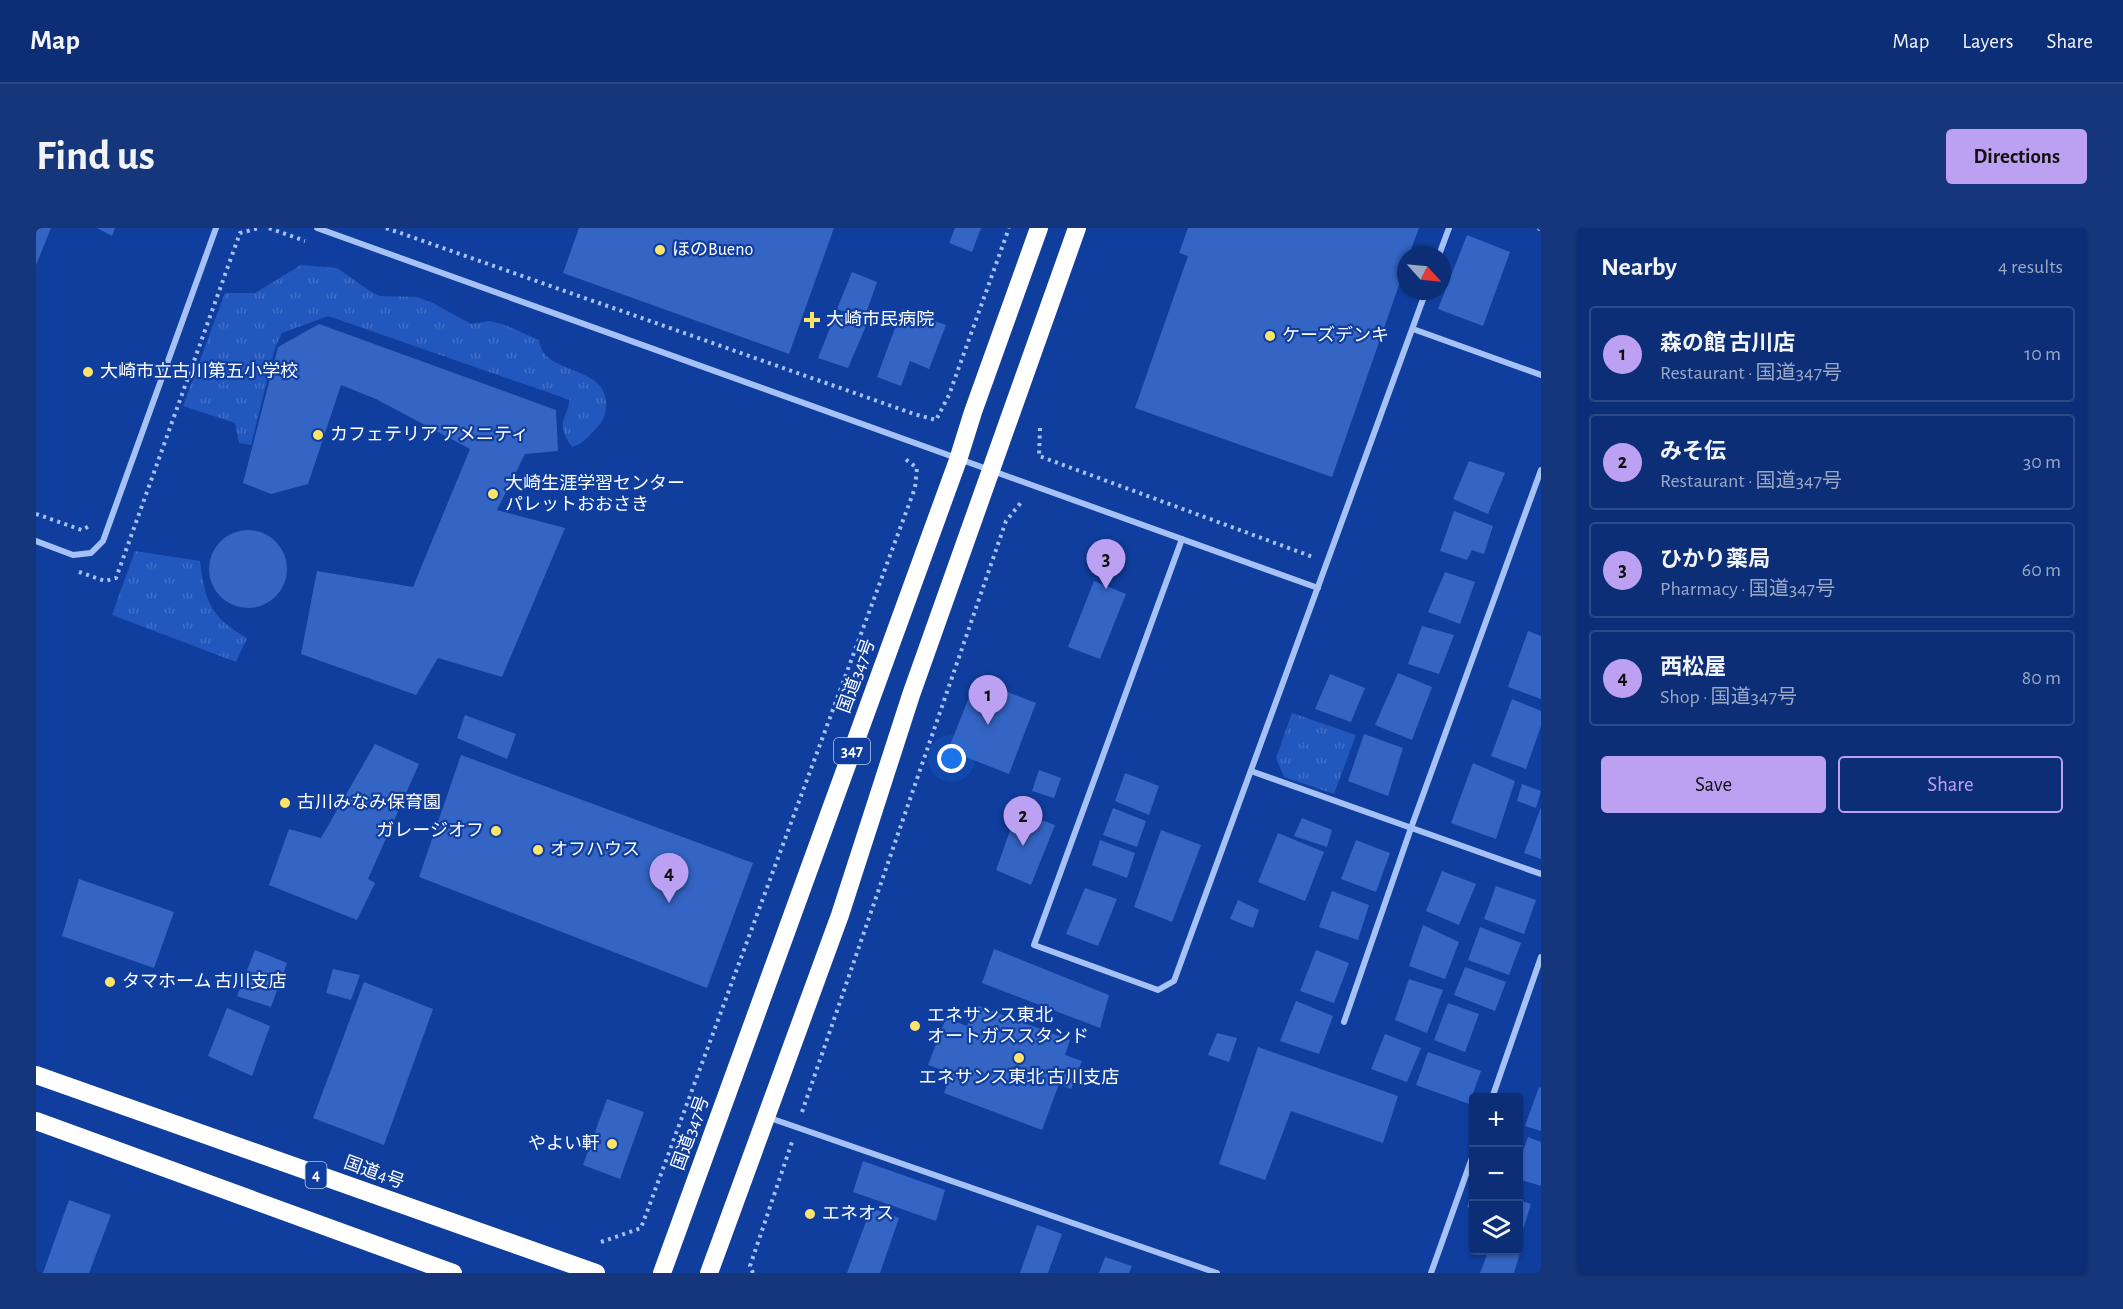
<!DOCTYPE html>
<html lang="en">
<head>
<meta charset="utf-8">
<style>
	:root { --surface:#0c2e76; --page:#15367b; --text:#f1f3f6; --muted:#9aa8c5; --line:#2c4a88; --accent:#bca0f2 }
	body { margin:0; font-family:"Alegreya Sans","Noto Sans JP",sans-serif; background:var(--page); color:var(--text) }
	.controls { position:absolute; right:18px; bottom:18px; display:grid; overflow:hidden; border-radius:6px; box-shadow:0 2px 4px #0004 }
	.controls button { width:54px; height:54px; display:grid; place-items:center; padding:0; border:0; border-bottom:2px solid var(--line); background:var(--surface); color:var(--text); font:30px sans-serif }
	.compass { position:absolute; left:1361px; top:18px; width:54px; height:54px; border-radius:50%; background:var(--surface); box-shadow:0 2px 4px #0004; rotate:117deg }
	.you { position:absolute; left:916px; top:531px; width:21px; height:21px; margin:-15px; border:4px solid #fff; border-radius:50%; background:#1a73e8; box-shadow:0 0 0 9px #1a73e833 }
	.badge { display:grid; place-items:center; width:39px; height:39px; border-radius:50%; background:var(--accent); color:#111; font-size:20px; font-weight:700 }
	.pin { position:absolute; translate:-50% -50px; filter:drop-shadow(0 2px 3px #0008) }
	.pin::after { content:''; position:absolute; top:32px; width:21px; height:18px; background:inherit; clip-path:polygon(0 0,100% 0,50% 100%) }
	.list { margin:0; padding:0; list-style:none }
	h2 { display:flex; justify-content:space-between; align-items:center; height:78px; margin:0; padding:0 24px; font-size:26px }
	h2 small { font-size:20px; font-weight:400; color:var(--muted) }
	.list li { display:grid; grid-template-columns:39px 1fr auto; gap:18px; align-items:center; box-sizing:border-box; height:96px; margin:0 12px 12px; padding:0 12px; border:2px solid var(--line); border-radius:6px }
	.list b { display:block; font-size:22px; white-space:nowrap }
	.list p { margin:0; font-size:20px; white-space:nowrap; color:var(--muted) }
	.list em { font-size:20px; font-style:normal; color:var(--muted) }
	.actions { display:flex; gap:12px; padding:18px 24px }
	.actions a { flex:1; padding:14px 0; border:2px solid var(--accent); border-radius:6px; text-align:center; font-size:21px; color:var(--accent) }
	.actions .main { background:var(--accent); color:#111 }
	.icon { flex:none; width:33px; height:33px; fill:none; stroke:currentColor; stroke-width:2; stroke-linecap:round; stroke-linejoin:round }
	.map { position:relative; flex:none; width:1505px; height:1045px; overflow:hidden; border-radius:6px }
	header { display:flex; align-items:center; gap:36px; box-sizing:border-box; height:84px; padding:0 30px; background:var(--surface); border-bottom:2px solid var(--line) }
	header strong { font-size:28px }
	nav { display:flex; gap:33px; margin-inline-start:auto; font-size:21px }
	.intro { display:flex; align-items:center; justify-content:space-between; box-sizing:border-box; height:144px; padding:0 36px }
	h1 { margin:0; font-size:42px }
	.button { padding:15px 27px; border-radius:6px; background:var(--accent); color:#111; font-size:21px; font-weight:700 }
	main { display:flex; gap:36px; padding:0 36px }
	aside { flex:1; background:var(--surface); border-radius:6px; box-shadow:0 2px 4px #0004 }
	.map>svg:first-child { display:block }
	.grass { fill:url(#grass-tufts) }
	.building { fill:#3464c4 }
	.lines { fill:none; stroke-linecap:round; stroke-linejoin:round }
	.path { stroke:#a6c1f5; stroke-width:4; stroke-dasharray:3 4.5; stroke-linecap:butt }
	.street { stroke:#a6c1f5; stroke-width:6 }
	.highway { stroke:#fff; stroke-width:18 }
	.poi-dot { fill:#ffe46a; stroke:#103e9e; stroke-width:2 }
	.labels { text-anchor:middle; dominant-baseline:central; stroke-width:4.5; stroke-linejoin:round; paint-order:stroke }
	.shield { fill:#103e9e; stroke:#b7c5e2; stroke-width:1.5 }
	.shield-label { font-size:16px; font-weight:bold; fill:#fff }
	.poi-label { font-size:18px; fill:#fff; stroke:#103e9e; text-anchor:start }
	.street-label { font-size:18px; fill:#fff; stroke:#103e9e }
</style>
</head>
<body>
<header>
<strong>Map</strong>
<nav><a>Map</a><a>Layers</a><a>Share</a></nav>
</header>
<div class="intro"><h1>Find us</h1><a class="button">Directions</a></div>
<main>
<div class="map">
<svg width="1505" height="1045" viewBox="0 0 1505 1045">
	<defs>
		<pattern id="grass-tufts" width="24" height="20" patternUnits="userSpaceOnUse" patternTransform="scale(1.5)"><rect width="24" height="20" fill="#2257bd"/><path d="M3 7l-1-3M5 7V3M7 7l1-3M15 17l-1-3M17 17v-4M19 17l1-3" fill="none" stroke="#4370c7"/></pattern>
	</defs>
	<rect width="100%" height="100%" fill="#103e9e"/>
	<g class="grass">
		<path d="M265,37l36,3 33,23 10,5 37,1 16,6 38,21 18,-3 16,4 34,15c1,4 2,10 5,13 15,20 62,17 62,50 0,9 -1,14 -6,21 -9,10 -15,19 -28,23 -16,-23 -8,-23 -2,-47l-242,-84 -46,17 -7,15 -24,97 -12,-2 -4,-20 -52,-17 42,-113h30z"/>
		<path d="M99,323l65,10c5,40 10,56 47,77l-11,24 -124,-47z"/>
		<polygon points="1256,485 1320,507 1298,566 1248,549 1240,530"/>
	</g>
	<g class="building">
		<polygon points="0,0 15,0 0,37"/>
		<polygon points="61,0 79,0 76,8"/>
		<polygon points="543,0 798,0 753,126 527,45"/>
		<polygon points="919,0 945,0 936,24 913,15"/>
		<polygon points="1152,0 1383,0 1373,27 1370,27 1370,37 1296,249 1099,180 1152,28 1143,25"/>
		<polygon points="1431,7 1474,24 1447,98 1402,81"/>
		<polygon points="816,44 841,54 828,91 801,81"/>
		<polygon points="866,81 910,97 893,141 874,133 865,158 841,149"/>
		<polygon points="800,85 830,98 812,140 782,130"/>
		<polygon points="283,96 520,182 522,223 489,226 461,282 529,300 466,449 402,430 380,467 265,426 281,343 377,359 434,221 340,171 305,157 272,256 235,266 207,255 242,119"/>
		<polygon points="1433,233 1469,245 1452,286 1417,271"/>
		<polygon points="1418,283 1457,298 1448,326 1436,322 1431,332 1404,323"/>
		<circle cx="212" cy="341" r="39"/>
		<polygon points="1409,344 1439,354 1424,396 1392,384"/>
		<polygon points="1058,353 1090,366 1064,431 1032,419"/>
		<polygon points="1386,398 1418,407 1403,446 1372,436"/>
		<polygon points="1492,403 1505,408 1505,471 1472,459"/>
		<polygon points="1362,445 1396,459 1376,512 1339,497"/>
		<polygon points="1294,446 1329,460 1315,494 1279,481"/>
		<polygon points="940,452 1000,475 973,546 912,522"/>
		<polygon points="1476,471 1505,483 1505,498 1490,541 1455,528"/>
		<polygon points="429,487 480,506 471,531 421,510"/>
		<polygon points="1328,506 1367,520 1352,568 1312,553"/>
		<polygon points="339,516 383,536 332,651 339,655 321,692 233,657 253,601 285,610"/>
		<polygon points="425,527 717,635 671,760 383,649"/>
		<polygon points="1437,535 1479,553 1460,611 1415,595"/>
		<polygon points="1003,542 1025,550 1018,570 996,563"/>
		<polygon points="1089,545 1123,558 1113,587 1079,573"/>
		<polygon points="1486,556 1505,563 1500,580 1481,573"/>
		<polygon points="1505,579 1505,631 1488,625"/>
		<polygon points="1077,580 1110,593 1101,619 1067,607"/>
		<polygon points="981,583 1019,597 995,657 960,642"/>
		<polygon points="1266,590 1296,602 1291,619 1258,608"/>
		<polygon points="1125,602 1165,617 1136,694 1098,679"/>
		<polygon points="1242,605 1288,624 1269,673 1222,654"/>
		<polygon points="1064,612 1099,625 1091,650 1056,637"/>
		<polygon points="1320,612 1354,625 1340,664 1305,651"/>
		<polygon points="1406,643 1440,656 1423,697 1390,683"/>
		<polygon points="43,651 138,684 118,740 26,708"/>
		<polygon points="1460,658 1500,672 1488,706 1448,691"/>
		<polygon points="1049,660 1081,671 1062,718 1030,706"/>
		<polygon points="1296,663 1333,677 1322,712 1283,699"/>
		<polygon points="1202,672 1223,682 1217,700 1194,691"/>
		<polygon points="1387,697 1423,714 1409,751 1373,738"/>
		<polygon points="1444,699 1485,715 1473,747 1432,732"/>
		<polygon points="958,721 1073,767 1064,800 946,755"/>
		<polygon points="219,722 251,735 235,779 201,768"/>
		<polygon points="1280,722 1313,735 1298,775 1264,763"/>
		<polygon points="1429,739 1470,754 1459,783 1418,767"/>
		<polygon points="297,741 324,747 315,772 290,765"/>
		<polygon points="1373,751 1407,762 1391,805 1359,792"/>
		<polygon points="328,754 397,781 348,917 277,890"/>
		<polygon points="1260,773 1297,788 1283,826 1244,813"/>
		<polygon points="1412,775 1443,786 1429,824 1398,812"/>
		<polygon points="940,777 1034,812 1029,827 1046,833 1035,861 1023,856 1006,902 908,865 915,845 892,837 910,790 931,798"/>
		<polygon points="191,780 234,798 216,848 172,828"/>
		<polygon points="1181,805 1201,810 1193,834 1172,827"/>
		<polygon points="1349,806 1385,820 1371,854 1335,841"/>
		<polygon points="1222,819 1362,868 1347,915 1255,883 1229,952 1183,936"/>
		<polygon points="1392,824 1445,843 1433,876 1380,857"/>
		<polygon points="1503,859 1505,860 1505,903 1489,898"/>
		<polygon points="571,871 608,884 584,951 547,937"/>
		<polygon points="1492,909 1505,914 1505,958 1482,951 1482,935"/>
		<polygon points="827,933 909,962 900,993 817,964"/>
		<polygon points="1437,960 1438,960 1438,981 1431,979"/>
		<polygon points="33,972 75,987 53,1045 7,1045"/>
		<polygon points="1482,972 1495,976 1483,1015 1482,1014"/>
		<polygon points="835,980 863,990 844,1045 811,1045"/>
		<polygon points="1001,997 1026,1006 1012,1045 984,1045"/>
		<polygon points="1453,1022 1478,1022 1484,1025 1478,1045 1444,1045"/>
		<polygon points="1069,1029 1096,1038 1093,1045 1063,1045"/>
	</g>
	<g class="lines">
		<g class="path">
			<polyline points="233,0 269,13"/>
			<polyline points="350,0 878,186 900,192 913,167 973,0"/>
			<polyline points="1004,200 1003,228 1277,329"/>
			<polyline points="0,286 46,302 55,297"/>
			<polyline points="43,344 69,353 80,350 204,5 223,0"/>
			<polyline points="766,884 970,293 987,272"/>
			<polyline points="565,1014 605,1000 879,260 881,240 868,230"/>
			<polyline points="717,1045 714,1038 756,914"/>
		</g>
		<g class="street">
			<polyline points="281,0 1282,360"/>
			<polyline points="1504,0 1505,0"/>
			<polyline points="1403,27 1413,0"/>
			<polyline points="1377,101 1505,147"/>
			<polyline points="1146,311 998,717 1122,762 1138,753 1390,63"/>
			<polyline points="0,313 37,327 55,325 67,313 180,0"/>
			<polyline points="1215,543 1505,646"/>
			<polyline points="1308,794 1375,600 1505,242"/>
			<polyline points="1456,870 1505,729"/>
			<polyline points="731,889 1181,1045"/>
			<polyline points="1395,1045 1438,924"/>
		</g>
		<g class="highway">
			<polyline points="0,847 560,1045"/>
			<polyline points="0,893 417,1045"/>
			<polyline points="626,1045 922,232 937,184 1003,0"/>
			<polyline points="673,1045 804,687 875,467 1041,0"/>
		</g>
	</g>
	<g class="poi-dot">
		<circle cx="624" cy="22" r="6"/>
		<path d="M773 83h6v6h6v6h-6v6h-6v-6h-6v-6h6z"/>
		<circle cx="1234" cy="108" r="6"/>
		<circle cx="52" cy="144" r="6"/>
		<circle cx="282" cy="207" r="6"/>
		<circle cx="457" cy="266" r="6"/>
		<circle cx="249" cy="575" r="6"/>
		<circle cx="460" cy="603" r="6"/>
		<circle cx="502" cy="622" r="6"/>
		<circle cx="74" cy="754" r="6"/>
		<circle cx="879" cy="798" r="6"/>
		<circle cx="983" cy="830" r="6"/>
		<circle cx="576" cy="916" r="6"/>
		<circle cx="774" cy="986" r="6"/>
	</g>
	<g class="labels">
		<g class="shield">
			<rect x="798" y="510" width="36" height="26" rx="4.5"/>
			<rect x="269.5" y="934" width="21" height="26" rx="4.5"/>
		</g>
		<g class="shield-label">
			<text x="816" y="523">347</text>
			<text x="280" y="947">4</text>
		</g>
		<g class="poi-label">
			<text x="636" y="22">ほのBueno</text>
			<text x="790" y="92">大崎市民病院</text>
			<text x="1246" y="108">ケーズデンキ</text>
			<text x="64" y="144">大崎市立古川第五小学校</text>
			<text x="294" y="207">カフェテリア アメニティ</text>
			<text x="469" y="256">大崎生涯学習センター<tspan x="469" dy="21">パレットおおさき</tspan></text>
			<text x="261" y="575">古川みなみ保育園</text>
			<text x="448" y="603" text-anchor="end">ガレージオフ</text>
			<text x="514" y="622">オフハウス</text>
			<text x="86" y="754">タマホーム 古川支店</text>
			<text x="891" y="788">エネサンス東北<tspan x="891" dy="21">オートガススタンド</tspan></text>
			<text x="983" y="850" text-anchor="middle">エネサンス東北 古川支店</text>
			<text x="564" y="916" text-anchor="end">やよい軒</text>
			<text x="786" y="986">エネオス</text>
		</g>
		<g class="street-label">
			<text transform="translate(821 448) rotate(-70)">国道347号</text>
			<text transform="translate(655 905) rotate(-70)">国道347号</text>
			<text transform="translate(338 945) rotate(20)">国道4号</text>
		</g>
	</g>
</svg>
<div class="controls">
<button>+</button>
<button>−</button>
<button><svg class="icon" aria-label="layers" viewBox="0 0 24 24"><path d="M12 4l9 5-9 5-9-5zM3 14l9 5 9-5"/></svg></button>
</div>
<svg class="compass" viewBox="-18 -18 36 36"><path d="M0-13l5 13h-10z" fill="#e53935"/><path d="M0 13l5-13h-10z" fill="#9aa8c5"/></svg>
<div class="you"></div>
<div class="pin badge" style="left:952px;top:497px">1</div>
<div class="pin badge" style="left:987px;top:618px">2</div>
<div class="pin badge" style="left:1070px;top:361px">3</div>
<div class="pin badge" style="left:633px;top:675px">4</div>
</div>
<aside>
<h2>Nearby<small>4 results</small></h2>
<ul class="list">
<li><span class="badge">1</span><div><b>森の館 古川店</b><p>Restaurant · 国道347号</p></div><em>10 m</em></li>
<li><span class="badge">2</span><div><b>みそ伝</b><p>Restaurant · 国道347号</p></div><em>30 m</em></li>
<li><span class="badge">3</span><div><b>ひかり薬局</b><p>Pharmacy · 国道347号</p></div><em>60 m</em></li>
<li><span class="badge">4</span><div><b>西松屋</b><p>Shop · 国道347号</p></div><em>80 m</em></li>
</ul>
<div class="actions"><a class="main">Save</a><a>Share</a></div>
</aside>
</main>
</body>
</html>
